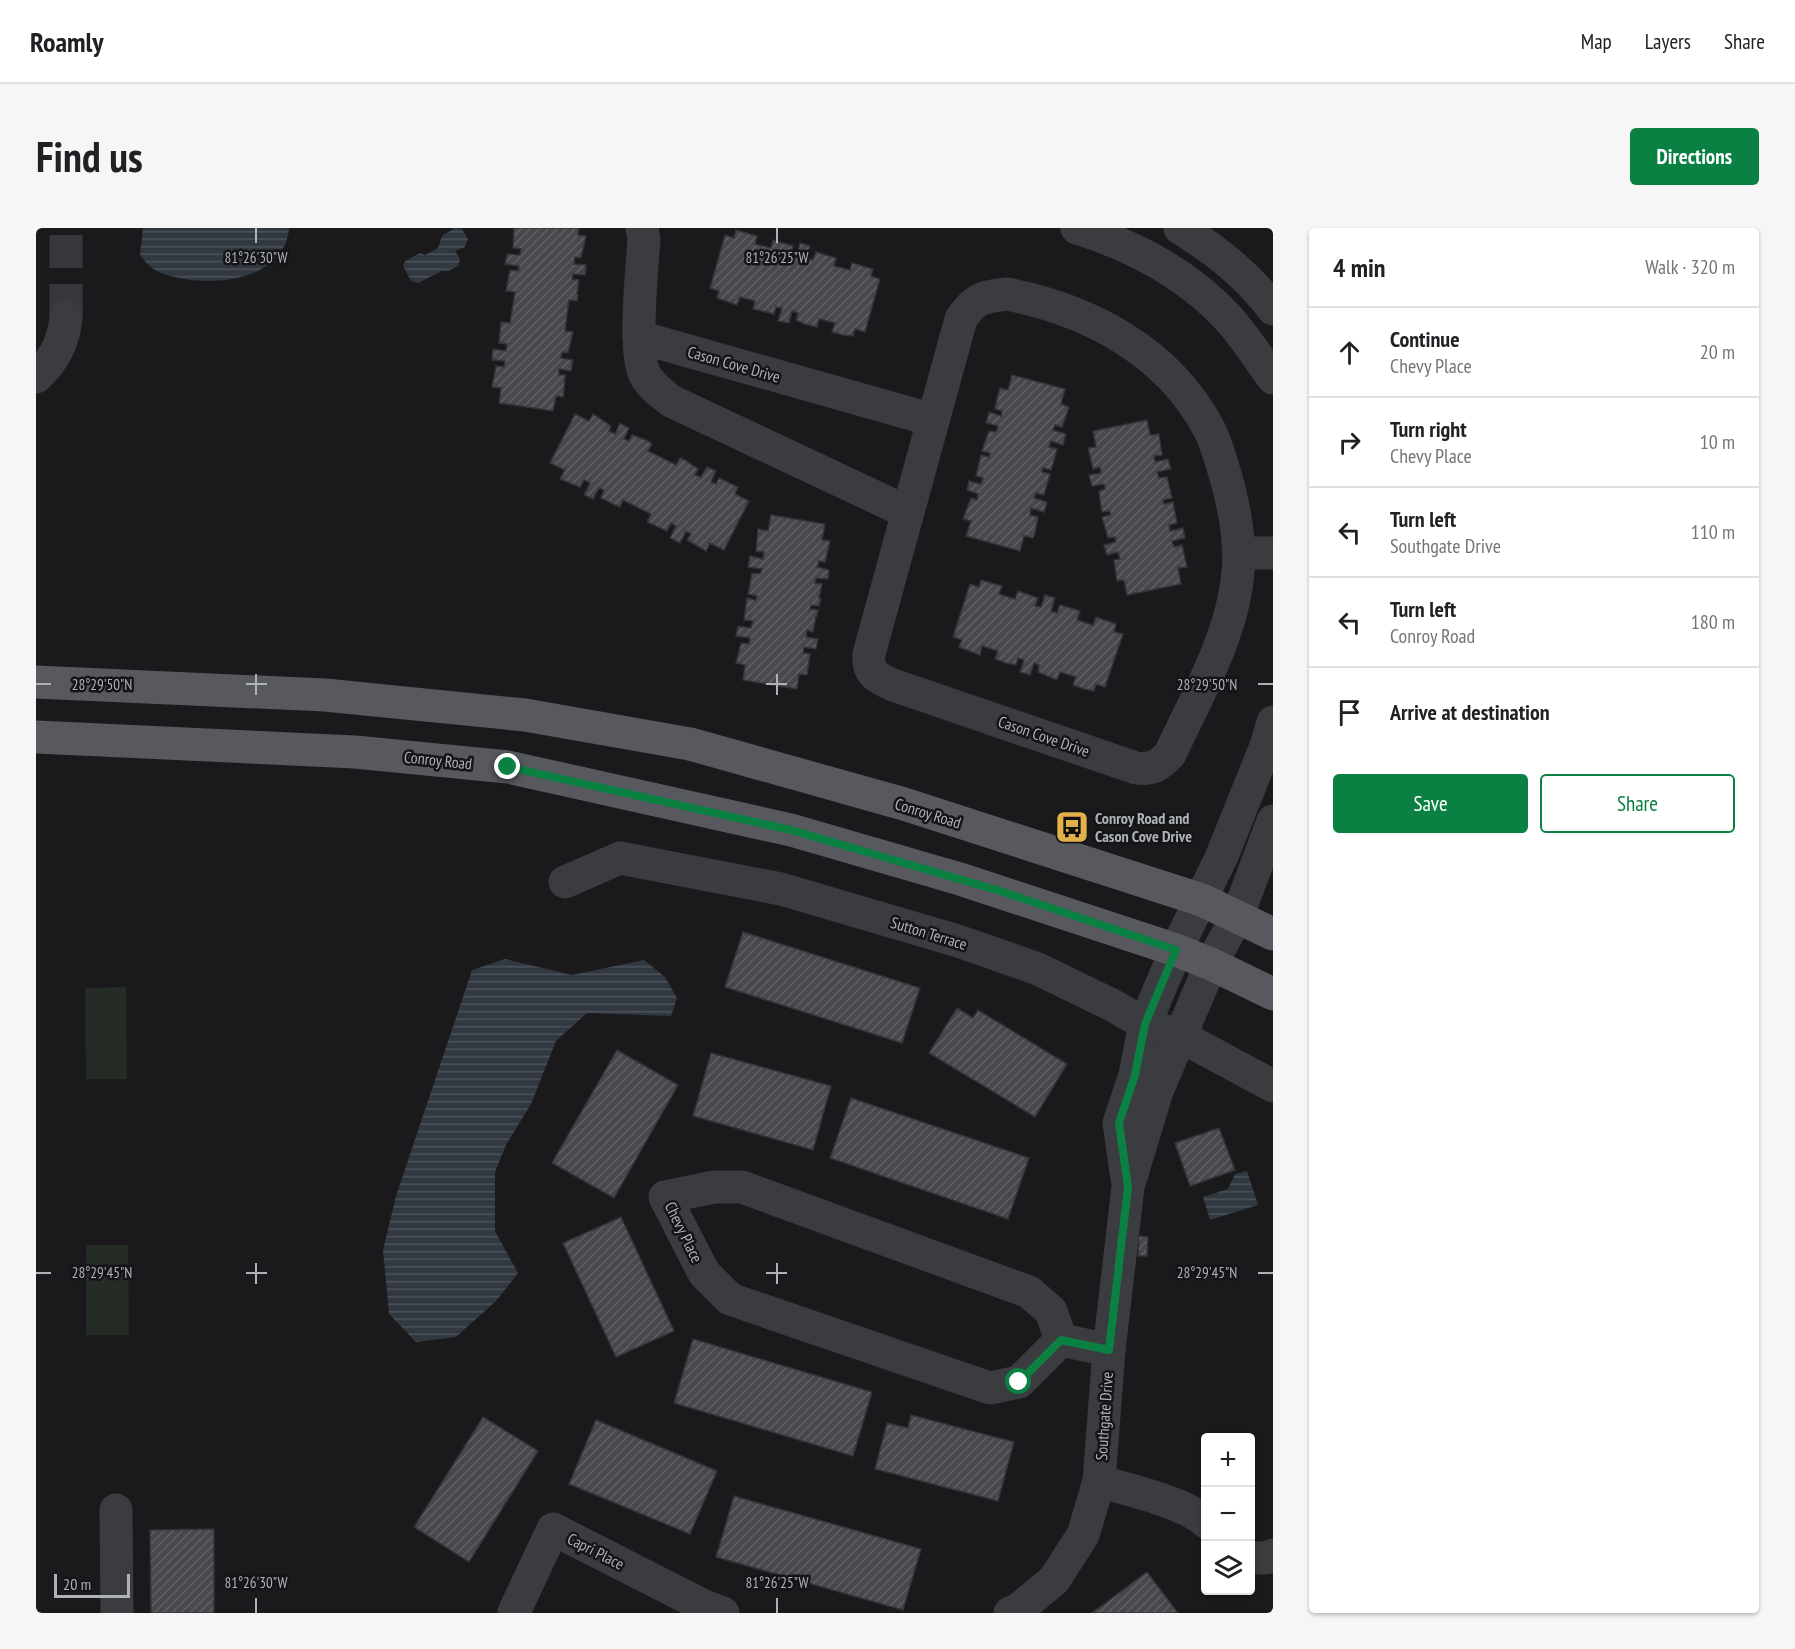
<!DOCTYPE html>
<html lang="en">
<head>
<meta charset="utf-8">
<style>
	:root { --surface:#fff; --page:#f6f6f6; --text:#202124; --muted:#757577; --line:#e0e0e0; --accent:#0b8043 }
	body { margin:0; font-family:"PT Sans Narrow",sans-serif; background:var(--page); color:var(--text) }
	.controls { position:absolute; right:18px; bottom:18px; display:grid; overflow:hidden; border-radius:6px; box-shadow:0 2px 4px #0004 }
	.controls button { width:54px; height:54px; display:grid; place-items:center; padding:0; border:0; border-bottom:2px solid var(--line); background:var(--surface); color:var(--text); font:30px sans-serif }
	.scale { position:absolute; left:18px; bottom:15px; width:76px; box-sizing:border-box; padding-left:6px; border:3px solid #adb1ba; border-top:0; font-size:16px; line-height:21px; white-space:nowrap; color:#adb1ba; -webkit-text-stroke:4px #151517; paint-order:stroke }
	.stop { position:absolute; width:18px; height:18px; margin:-14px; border:4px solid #0b8043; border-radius:50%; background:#fff }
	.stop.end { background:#0b8043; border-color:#fff; box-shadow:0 2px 6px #0008 }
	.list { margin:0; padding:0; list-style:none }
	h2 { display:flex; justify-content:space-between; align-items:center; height:78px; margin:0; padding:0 24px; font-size:26px }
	h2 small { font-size:20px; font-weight:400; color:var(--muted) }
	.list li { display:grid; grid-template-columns:39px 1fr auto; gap:18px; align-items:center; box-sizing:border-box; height:90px; padding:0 24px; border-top:2px solid var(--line) }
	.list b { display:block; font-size:22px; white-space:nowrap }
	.list p { margin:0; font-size:20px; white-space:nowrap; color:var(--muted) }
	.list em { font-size:20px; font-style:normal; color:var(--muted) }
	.actions { display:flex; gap:12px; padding:18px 24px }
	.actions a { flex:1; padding:14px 0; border:2px solid var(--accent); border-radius:6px; text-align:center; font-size:21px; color:var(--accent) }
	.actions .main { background:var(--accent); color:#fff }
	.icon { flex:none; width:33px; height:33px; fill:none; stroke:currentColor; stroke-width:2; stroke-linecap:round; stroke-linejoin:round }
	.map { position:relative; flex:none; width:1237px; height:1385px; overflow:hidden; border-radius:6px }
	header { display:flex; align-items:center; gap:36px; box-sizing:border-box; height:84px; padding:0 30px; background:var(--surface); border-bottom:2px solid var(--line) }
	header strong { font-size:28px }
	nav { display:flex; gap:33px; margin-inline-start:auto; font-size:21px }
	.intro { display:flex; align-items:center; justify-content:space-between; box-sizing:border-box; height:144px; padding:0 36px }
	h1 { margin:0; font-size:42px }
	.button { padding:15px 27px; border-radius:6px; background:var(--accent); color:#fff; font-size:21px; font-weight:700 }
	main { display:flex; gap:36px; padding:0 36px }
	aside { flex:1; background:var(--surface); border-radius:6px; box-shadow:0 2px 4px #0004 }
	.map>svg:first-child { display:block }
	.pitch { fill:#242c25 }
	.water { fill:url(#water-rules) }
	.building { fill:url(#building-hatch); stroke:#343438; stroke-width:1.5 }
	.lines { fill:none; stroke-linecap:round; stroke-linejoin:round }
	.minor-tunnel { stroke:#37383c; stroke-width:33; stroke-dasharray:33 16; stroke-linecap:butt }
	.minor { stroke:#3b3c40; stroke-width:33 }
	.major { stroke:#57595f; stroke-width:33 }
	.route { stroke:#0b8043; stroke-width:8 }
	.ticks { fill:none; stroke:#adb1ba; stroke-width:2 }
	.labels { text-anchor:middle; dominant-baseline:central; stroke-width:5; stroke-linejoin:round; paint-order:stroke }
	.street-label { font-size:16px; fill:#adb1ba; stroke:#151517 }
	.poi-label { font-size:16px; font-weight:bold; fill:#adb1ba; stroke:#151517; text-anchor:start }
	.ticks-label { font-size:15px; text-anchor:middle; fill:#adb1ba; stroke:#151517; stroke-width:5; stroke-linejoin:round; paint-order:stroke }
</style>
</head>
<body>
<header>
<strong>Roamly</strong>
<nav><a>Map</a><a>Layers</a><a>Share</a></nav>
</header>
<div class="intro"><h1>Find us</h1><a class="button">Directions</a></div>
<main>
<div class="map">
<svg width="1237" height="1385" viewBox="0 0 1237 1385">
	<defs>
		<pattern id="water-rules" width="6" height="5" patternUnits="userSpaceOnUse" patternTransform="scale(1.5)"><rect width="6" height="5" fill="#31383f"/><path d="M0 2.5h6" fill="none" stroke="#4c5259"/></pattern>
		<pattern id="building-hatch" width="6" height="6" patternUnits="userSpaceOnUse" patternTransform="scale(1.5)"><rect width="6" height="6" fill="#47474c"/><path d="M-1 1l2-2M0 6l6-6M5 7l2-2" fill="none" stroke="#5f5f64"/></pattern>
	</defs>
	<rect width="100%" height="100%" fill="#1a1a1c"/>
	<g class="pitch">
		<polygon points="90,759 91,851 50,851 49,760"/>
		<polygon points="50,1017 92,1017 93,1107 50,1107"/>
	</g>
	<g class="water">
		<path d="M107,0h146c-4,57 -91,62 -132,43 -7,-3 -12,-10 -17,-16z"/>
		<polygon points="419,0 426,1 432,11 429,19 419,23 424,31 422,38 412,43 406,43 382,55 375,53 367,38 369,33 384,25 389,27 402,20 406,8"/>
		<polygon points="469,731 536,747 608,732 629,749 641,770 635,788 551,785 520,813 495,876 470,917 459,944 459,1003 482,1045 460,1073 420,1109 380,1114 353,1086 347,1022 360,968 436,742"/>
		<polygon points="1211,943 1222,977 1174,992 1167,969 1192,961 1199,946"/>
	</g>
	<g class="building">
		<polygon points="478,0 543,0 542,7 550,8 545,30 539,29 538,36 550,37 549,47 537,46 536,51 543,52 541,66 542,67 541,73 533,72 529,103 537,104 532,125 526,124 525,130 537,132 535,143 523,141 523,147 529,147 528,162 527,169 520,168 517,183 463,175 465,160 456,159 460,138 468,139 469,133 456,132 457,121 470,123 471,116 463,115 465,94 474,95 479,64 470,63 474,42 482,43 483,38 469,36 471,26 484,27 485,21 477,20"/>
		<polygon points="700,2 721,8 719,16 735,20 737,12 757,18 755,26 761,27 764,15 774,18 771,30 777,32 780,24 800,30 798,38 814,42 816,35 837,41 835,48 844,51 829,104 819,101 817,108 807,107 796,104 799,95 783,91 781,99 769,96 760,92 762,85 756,83 753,95 742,93 746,80 740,79 738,86 717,81 719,73 704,69 701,77 681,70 683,63 674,60 689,7 698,10"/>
		<polygon points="976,147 1029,161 1025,176 1033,179 1026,199 1019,197 1017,202 1030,206 1027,217 1015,213 1013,219 1021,221 1017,236 1015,242 1007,240 1006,244 1014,246 1008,267 1000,265 998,270 1011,274 1008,284 995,280 994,287 1002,289 999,305 997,310 988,308 984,323 930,308 935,293 927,291 935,270 941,272 942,266 931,262 933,253 945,256 947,250 940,248 945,227 953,229 954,225 946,223 948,217 953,203 960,204 962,198 950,195 953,184 965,188 966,183 959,181 962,166 964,160 972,162"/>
		<polygon points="539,186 553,193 557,186 575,198 573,203 579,206 584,195 593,200 588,211 593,213 596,207 610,212 616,216 612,223 640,237 644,230 649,232 662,241 659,247 665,249 671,239 680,243 675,254 680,256 683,250 702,259 699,266 713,273 688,322 674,315 670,323 651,312 655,306 650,303 644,315 634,310 640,298 635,295 631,303 611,294 615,286 587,272 584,279 577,276 565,270 568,262 563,260 557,271 548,267 554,255 548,252 544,259 524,251 529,242 514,235"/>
		<polygon points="1111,192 1114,207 1123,206 1126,227 1118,228 1119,234 1132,231 1135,241 1121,244 1123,250 1131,249 1136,270 1127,272 1128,276 1137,274 1141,295 1133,297 1134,303 1147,300 1149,310 1136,313 1138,319 1146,317 1151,339 1142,340 1145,356 1091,367 1088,352 1081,353 1078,332 1084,331 1082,324 1071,327 1068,317 1080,314 1079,309 1072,310 1066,289 1074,287 1074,283 1066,284 1065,279 1063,263 1069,261 1068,256 1056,258 1053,247 1065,245 1064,239 1057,241 1052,220 1060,219 1057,203"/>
		<polygon points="735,287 789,296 786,312 794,313 789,334 783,333 781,339 793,342 792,351 780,350 779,355 786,356 783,370 785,371 783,378 775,377 774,381 782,382 781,388 780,388 777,404 771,402 770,409 782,411 780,421 768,419 767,425 774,426 771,447 763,446 761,461 707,452 709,437 700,435 705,415 713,416 714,410 700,408 702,398 715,400 717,393 708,392 711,370 720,372 721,368 712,366 716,345 724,346 726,341 712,339 714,328 727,331 728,324 720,323 722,301 732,303"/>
		<polygon points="945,352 966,358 963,366 979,371 982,363 1002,370 999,378 1005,379 1009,367 1019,370 1015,383 1021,385 1024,377 1044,383 1041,392 1057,397 1060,389 1080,396 1078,404 1087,406 1069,459 1060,456 1058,463 1048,461 1037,457 1040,449 1024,444 1021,452 1002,444 1003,437 998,435 994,447 984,444 988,432 982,430 980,437 970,435 959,431 962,423 946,418 944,427 923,419 926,412 917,409 934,356 943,359"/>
		<polygon points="707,704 884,760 866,815 689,759"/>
		<polygon points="921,780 937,790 942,782 1031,836 999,889 893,825"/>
		<polygon points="581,822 642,857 578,970 516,935"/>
		<polygon points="675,825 795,858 777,922 657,888"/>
		<polygon points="815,870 993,930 972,991 794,930"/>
		<polygon points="1183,900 1199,942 1154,958 1139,915"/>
		<polygon points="585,989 638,1103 580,1129 527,1015"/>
		<polygon points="1103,1008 1112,1009 1111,1028 1102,1028"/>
		<polygon points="657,1111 836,1164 817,1228 638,1175"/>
		<polygon points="875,1187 978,1214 962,1273 839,1241 851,1195 872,1200"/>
		<polygon points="447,1189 502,1223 433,1334 378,1299"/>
		<polygon points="560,1192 681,1243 654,1306 533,1256"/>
		<polygon points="698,1268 885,1321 867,1382 680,1329"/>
		<polygon points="178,1301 178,1385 115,1385 114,1302"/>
		<polygon points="1111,1344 1142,1385 1056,1385"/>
	</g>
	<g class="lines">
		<polyline class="minor-tunnel" points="30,89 30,0"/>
		<g class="minor">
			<path d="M606,0l2,11c-2,30 -11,112 1,136 6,11 16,18 26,26l236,111"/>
			<path d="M1041,0c57,18 111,46 152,91 16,18 30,40 44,59"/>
			<path d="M1144,0c34,21 69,48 93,81"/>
			<path d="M971,66c82,16 160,57 201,133 8,14 12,31 17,47 10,34 17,72 12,107 -7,59 -42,119 -67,173 -10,11 -18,16 -34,14l-243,-83c-16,-7 -26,-12 -24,-31l92,-335c14,-21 21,-22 46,-25z"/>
			<polyline points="603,109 897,192"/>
			<path d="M0,149c18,-16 28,-35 30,-60"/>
			<polyline points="1203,325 1237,325"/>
			<polyline points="529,654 584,630 745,661 922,713 1002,741 1076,777 1109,796 1144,808 1237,858"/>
			<polyline points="1091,951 1083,895 1099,847 1109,796 1140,722 1185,630 1230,518 1237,494"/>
			<polyline points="1025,1112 983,1154 954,1160 694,1071 668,1045 629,969 678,959 706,959 993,1064 1015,1083 1025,1112 1073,1122"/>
			<path d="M1063,1253c30,9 85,21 107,41"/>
			<polyline points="80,1282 81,1385"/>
			<polyline points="1214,1330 1230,1330 1237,1327"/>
			<polyline points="480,1385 478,1384 517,1301 668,1378 687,1385"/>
			<polyline points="974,1385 983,1381 1018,1352 1047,1307 1063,1253 1073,1122 1092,959 1121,863 1175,736 1201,689 1237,593"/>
		</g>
		<g class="major">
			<polyline points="0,454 289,467 489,487 654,516 868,576 1166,672 1237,706"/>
			<polyline points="0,509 319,524 472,539 755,602 924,651 1140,722 1175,736 1237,766"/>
		</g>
	</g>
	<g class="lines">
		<polyline class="route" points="472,539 755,602 964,663 1140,722 1109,796 1099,847 1083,895 1092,959 1073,1122 1025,1112 983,1154"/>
	</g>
	<path class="ticks" d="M220,0v15M741,0v15M220,446v21M741,446v21M0,456h15M210,456h21M730,456h21M1222,456h15M220,1035v21M741,1035v21M0,1045h15M210,1045h21M730,1045h21M1222,1045h15M220,1370v15M741,1370v15"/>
	<defs>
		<symbol id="bus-square" viewBox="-11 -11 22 22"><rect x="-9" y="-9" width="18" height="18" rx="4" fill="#e3b14a" stroke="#151517"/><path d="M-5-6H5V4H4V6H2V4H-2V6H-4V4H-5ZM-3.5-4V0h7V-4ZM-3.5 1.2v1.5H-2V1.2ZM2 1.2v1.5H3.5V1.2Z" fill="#111"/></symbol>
	</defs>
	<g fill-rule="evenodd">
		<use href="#bus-square" x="1017" y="580" width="38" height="38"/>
	</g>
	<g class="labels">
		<g class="street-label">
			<text transform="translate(698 136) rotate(16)">Cason Cove Drive</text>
			<text transform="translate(1008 508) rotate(19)">Cason Cove Drive</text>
			<text transform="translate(402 532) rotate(6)">Conroy Road</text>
			<text transform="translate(892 585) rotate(17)">Conroy Road</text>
			<text transform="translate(893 705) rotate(17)">Sutton Terrace</text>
			<text transform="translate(648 1004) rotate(64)">Chevy Place</text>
			<text transform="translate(1068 1188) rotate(-86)">Southgate Drive</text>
			<text transform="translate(560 1323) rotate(27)">Capri Place</text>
		</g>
		<g class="poi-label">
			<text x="1059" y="590">Conroy Road and<tspan x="1059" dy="18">Cason Cove Drive</tspan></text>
		</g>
	</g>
	<g class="ticks-label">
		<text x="220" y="35">81°26'30"W</text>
		<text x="741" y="35">81°26'25"W</text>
		<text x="66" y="462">28°29'50"N</text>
		<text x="1171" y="462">28°29'50"N</text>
		<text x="66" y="1050">28°29'45"N</text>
		<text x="1171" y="1050">28°29'45"N</text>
		<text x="220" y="1360">81°26'30"W</text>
		<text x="741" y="1360">81°26'25"W</text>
	</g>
</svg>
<div class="controls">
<button>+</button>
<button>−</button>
<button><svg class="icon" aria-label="layers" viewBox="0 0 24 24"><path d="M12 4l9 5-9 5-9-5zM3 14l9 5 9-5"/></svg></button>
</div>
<div class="scale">20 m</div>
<div class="stop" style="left:983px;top:1154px"></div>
<div class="stop end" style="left:472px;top:539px"></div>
</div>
<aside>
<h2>4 min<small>Walk · 320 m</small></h2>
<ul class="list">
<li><svg class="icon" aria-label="ahead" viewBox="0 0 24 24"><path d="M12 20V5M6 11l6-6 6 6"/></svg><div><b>Continue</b><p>Chevy Place</p></div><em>20 m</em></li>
<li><svg class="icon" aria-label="right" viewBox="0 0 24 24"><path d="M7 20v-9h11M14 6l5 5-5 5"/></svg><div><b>Turn right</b><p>Chevy Place</p></div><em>10 m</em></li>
<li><svg class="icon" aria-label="left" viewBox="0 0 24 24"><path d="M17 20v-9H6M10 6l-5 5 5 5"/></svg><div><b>Turn left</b><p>Southgate Drive</p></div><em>110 m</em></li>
<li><svg class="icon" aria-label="left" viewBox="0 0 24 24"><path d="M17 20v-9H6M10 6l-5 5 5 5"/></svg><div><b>Turn left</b><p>Conroy Road</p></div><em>180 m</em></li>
<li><svg class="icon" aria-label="arrive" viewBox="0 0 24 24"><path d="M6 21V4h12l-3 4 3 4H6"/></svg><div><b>Arrive at destination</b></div></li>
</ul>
<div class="actions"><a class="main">Save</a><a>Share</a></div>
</aside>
</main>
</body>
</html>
